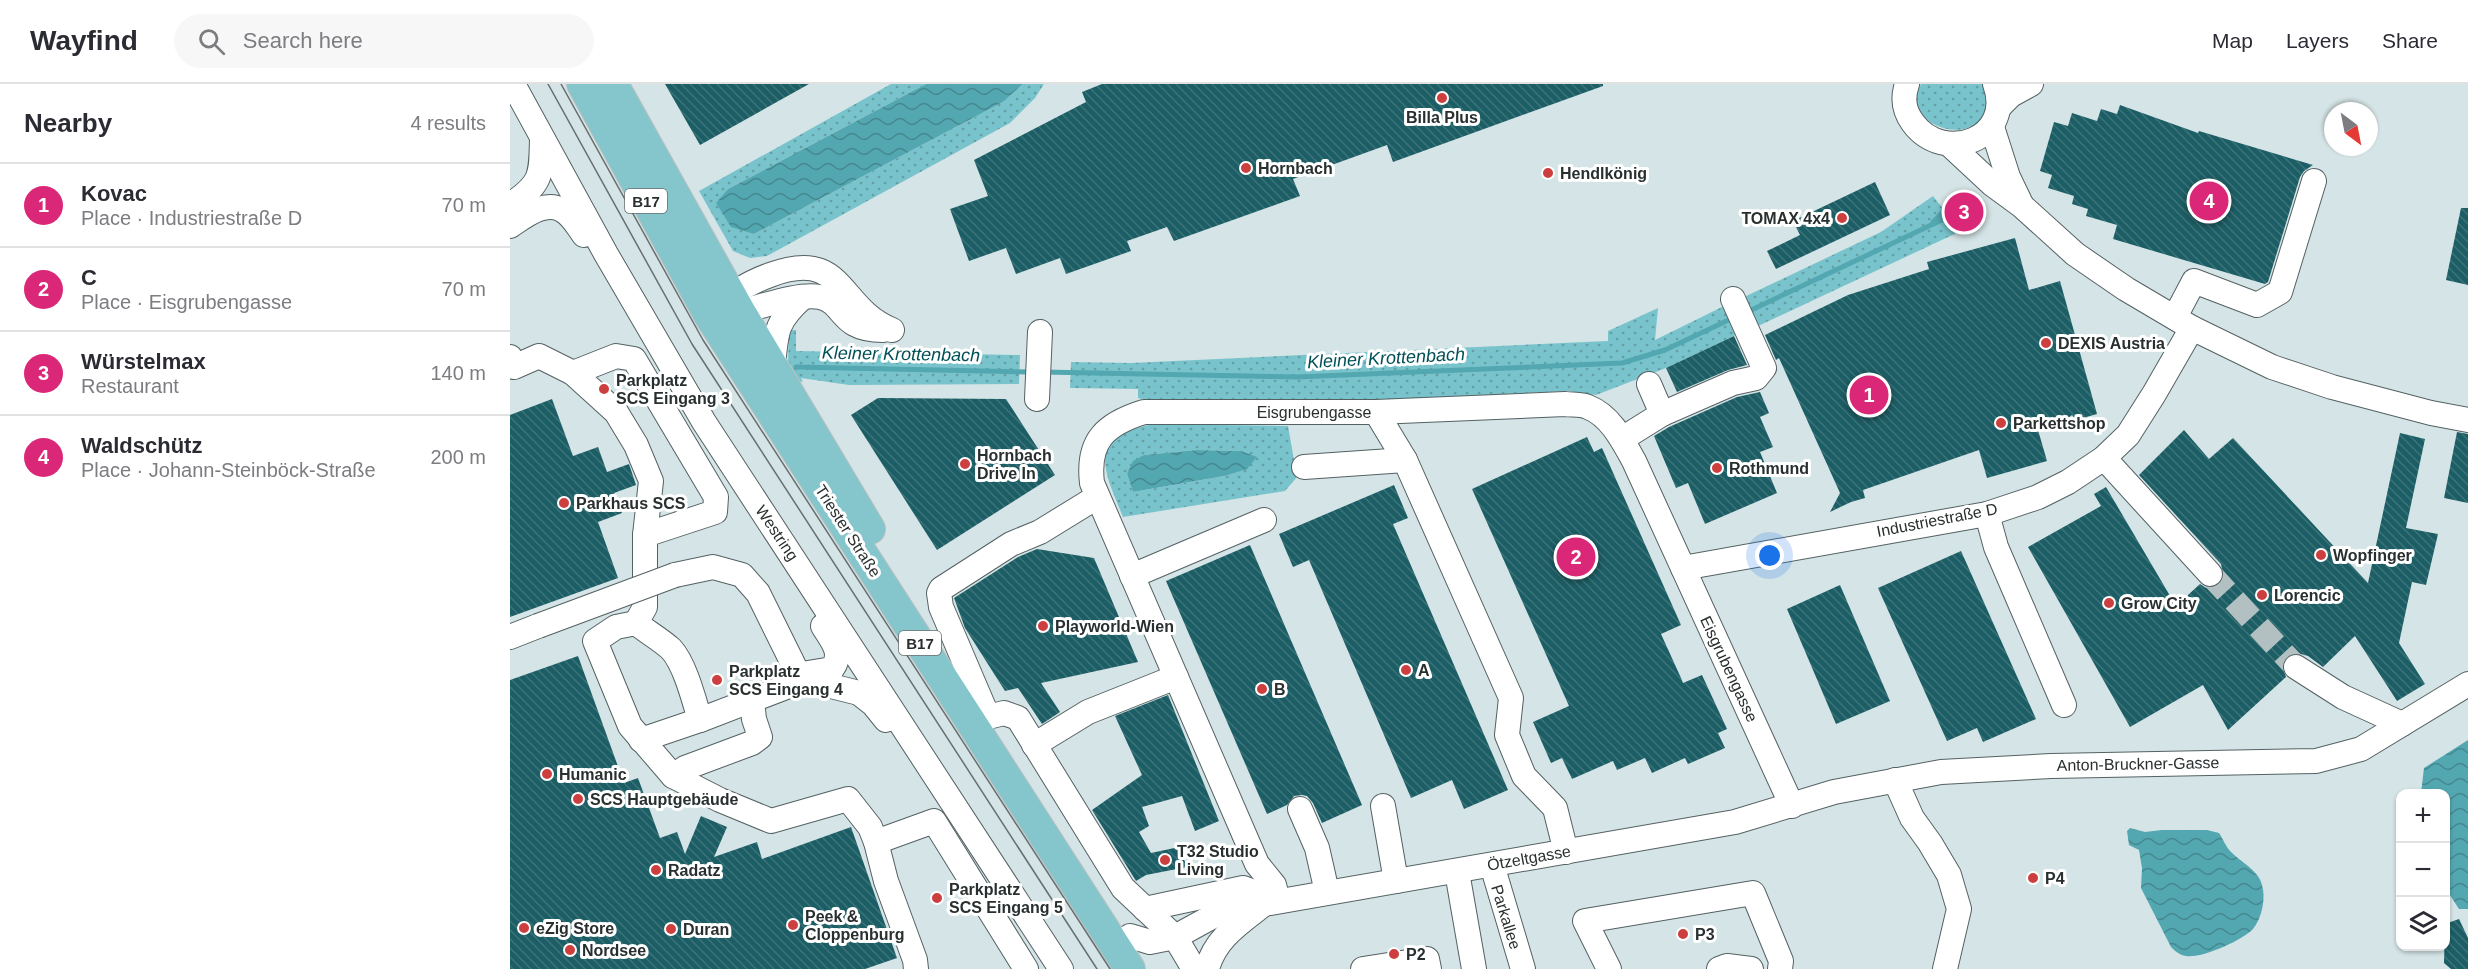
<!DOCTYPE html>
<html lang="en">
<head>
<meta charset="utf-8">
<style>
	:root { --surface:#fff; --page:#f7f7f7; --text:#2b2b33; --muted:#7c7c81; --line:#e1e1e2; --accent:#db2777 }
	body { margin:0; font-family:Arial,sans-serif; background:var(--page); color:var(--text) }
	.controls { position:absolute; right:18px; bottom:18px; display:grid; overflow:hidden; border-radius:12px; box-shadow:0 2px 4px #0004 }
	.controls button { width:54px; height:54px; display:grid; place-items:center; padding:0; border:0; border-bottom:2px solid var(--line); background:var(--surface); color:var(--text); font:30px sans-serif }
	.compass { position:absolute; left:1814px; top:18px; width:54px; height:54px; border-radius:50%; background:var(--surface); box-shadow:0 2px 4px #0004; rotate:148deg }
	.you { position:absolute; left:1260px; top:472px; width:21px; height:21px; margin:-15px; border:4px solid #fff; border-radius:50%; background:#1a73e8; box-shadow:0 0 0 9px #1a73e833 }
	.badge { display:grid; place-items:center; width:39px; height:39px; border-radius:50%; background:var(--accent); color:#fff; font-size:20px; font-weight:700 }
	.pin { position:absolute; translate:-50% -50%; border:3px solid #fff; box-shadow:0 2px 6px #0006 }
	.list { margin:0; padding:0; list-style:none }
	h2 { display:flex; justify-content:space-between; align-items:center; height:78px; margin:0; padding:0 24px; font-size:26px }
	h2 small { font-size:20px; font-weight:400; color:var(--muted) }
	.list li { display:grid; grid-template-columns:39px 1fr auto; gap:18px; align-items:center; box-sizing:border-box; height:84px; padding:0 24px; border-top:2px solid var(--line) }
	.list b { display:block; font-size:22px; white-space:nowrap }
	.list p { margin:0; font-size:20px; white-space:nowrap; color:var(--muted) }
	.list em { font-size:20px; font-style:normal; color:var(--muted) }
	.icon { flex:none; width:33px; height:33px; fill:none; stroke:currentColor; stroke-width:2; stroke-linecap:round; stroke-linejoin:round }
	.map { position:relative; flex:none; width:1958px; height:885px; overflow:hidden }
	header { display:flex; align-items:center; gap:36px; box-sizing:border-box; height:84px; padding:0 30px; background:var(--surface); border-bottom:2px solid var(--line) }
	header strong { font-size:28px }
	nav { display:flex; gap:33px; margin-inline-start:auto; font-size:21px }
	.search { width:420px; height:54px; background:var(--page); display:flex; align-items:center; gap:15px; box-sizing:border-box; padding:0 21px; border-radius:33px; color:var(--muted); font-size:22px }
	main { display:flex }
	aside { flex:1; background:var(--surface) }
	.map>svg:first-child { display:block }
	.grass { fill:url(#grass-dots); fill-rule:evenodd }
	.water { fill:url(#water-waves) }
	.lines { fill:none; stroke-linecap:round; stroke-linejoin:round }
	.stream { stroke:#53a7b0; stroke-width:5 }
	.building { fill:url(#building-back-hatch) }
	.minor-tunnel { stroke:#b3c0c1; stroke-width:24; stroke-dasharray:24 12; stroke-linecap:butt }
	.minor-casing { stroke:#546163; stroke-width:26 }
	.major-casing { stroke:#bfc1c1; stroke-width:32 }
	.minor { stroke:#fff; stroke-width:24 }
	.major { stroke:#85c6cd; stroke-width:30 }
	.tram { stroke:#666f70; stroke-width:1.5 }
	.minor-bridge-casing { stroke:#546163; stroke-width:26; stroke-linecap:butt }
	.minor-bridge { stroke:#fff; stroke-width:24 }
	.poi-dot { fill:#cd3e3e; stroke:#fff; stroke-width:2 }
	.labels { text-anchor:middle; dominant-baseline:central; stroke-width:6; stroke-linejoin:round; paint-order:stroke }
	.shield { fill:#fff; stroke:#696d6d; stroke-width:1.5 }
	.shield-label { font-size:15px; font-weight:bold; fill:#292f2f }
	.poi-label { font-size:16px; font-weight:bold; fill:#292f2f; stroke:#fff; text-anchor:start }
	.street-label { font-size:16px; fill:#292f2f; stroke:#fff }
	.water-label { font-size:18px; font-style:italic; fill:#005057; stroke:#fff }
</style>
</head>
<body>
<header>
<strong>Wayfind</strong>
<div class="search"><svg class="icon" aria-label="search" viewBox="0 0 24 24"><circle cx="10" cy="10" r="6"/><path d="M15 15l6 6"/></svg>Search here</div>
<nav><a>Map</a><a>Layers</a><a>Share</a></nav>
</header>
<main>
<aside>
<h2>Nearby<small>4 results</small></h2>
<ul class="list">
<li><span class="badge">1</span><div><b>Kovac</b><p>Place · Industriestraße D</p></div><em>70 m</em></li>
<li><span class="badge">2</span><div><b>C</b><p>Place · Eisgrubengasse</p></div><em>70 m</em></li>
<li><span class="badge">3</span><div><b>Würstelmax</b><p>Restaurant</p></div><em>140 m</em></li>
<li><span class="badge">4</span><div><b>Waldschütz</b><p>Place · Johann-Steinböck-Straße</p></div><em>200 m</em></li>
</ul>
</aside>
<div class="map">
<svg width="1958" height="885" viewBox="0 0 1958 885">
	<defs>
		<pattern id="grass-dots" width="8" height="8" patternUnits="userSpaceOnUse" patternTransform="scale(1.5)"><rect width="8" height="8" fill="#79c4cc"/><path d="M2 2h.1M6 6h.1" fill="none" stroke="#63a0a6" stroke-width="1.8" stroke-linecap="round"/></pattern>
		<pattern id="water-waves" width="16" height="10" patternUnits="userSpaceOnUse" patternTransform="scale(1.5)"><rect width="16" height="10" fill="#53a7b0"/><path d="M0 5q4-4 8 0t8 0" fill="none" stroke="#458890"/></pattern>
		<pattern id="building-back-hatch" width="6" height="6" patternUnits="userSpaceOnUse" patternTransform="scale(1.5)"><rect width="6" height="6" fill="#1c5e65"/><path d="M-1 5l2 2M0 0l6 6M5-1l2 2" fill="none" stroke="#3d7277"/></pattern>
	</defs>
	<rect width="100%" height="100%" fill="#d5e4e6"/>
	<g class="grass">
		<polygon points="381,0 416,0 218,105 207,120 244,150 493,18 513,0 534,0 525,14 500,39 257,172 240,174 223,167 189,107"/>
		<path d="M1411,0h64l5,25c-4,5 -8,11 -13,14 -17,13 -43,6 -56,-9 -4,-4 -5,-12 -7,-17z"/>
		<polygon points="1423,112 1451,147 1246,243 1232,214 1371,148"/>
		<polygon points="1216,221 1230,249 1156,284 1086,311 1059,307 888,315 636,316 628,314 628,305 560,304 561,278 621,279 1098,257 1098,247 1148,224 1145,256"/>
		<polygon points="279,246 286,246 286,267 510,271 509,300 339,301 291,294 293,298 289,297 278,277"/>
		<path d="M643,340l135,2 9,51 -12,14 -162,26c-20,-49 -37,-79 30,-93zM687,366l44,1 -17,25 -91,16 -6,-18 17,-19z"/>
	</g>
	<g class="water">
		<polygon points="416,0 513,0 493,18 244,150 221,143 206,119 218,105"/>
		<polygon points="687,366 731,367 747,373 737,385 714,392 623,408 617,390 623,377 634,371"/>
		<polygon points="1958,656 1958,825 1949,825 1936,805 1936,710 1911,709 1914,684"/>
		<path d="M1620,744l15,4 17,-2h45l12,3c4,6 7,14 12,19 10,10 28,19 31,33 4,13 0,33 -9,44 -10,11 -52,30 -67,27 -6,-1 -10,-4 -15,-9l-30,-59 1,-20 -3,-18 -10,-5 -2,-14z"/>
	</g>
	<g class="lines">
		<g class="stream">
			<polyline points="1423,138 1433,128"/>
			<polyline points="1237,228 1436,134"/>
			<polyline points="286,283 521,288"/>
			<polyline points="533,288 787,293 1112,279 1155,266 1225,233"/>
		</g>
	</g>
	<g class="building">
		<polygon points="155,0 299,0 190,61"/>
		<polygon points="592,0 1093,0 1093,2 883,78 877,61 783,95 790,112 664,157 657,143 617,157 621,167 556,190 550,174 506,190 496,164 459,177 440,125 478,112 464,76 576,18 572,8"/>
		<polygon points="1610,21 1688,49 1689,47 1803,81 1794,87 1790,93 1758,198 1755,200 1603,155 1607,141 1576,132 1578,125 1562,120 1564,112 1538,104 1542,91 1530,87 1544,38 1558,42 1562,29 1587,37 1591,25 1607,30"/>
		<polygon points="1365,98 1380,131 1266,185 1257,167 1290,151 1283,137"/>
		<polygon points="1457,123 1469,134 1455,149 1443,138"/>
		<polygon points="1951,124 1958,124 1958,201 1936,196"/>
		<polygon points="1505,154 1519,206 1550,197 1587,330 1566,336 1562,331 1557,335 1559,338 1528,346 1537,377 1477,394 1469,366 1353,406 1355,414 1341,418 1320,428 1330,409 1269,274 1266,276 1255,251 1338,211 1419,185 1417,178"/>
		<polygon points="1224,252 1237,281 1218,286 1167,308 1156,284"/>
		<polygon points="1250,308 1259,329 1250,333 1263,363 1250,368 1267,409 1195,440 1178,399 1166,404 1144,352 1159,343 1227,313"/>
		<polygon points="368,314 496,315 545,391 427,466 341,331"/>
		<polygon points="42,315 63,372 88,363 97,388 119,380 126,401 104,409 112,429 88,438 108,494 0,533 0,331"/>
		<polygon points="1674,346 1699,375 1723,354 1858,499 1890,349 1915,355 1896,444 1928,450 1916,501 1902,498 1889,559 1915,600 1887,617 1845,552 1813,583 1798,572 1787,569 1779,571 1772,582 1776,593 1718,646 1693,601 1620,643 1518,463 1591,422 1584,410 1596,403 1666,522 1690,500 1696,504 1709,501 1714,494 1711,480 1629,391"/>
		<polygon points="1947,348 1958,350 1958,419 1934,414"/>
		<polygon points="1077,353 1084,368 1092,364 1171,541 1151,550 1171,594 1173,599 1192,591 1217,645 1208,649 1215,664 1178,680 1175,674 1142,689 1135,674 1107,686 1103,677 1062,695 1052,674 1041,679 1023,638 1059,622 962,405"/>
		<polygon points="884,401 898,434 883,440 998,706 954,725 942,696 901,714 799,476 783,483 769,450"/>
		<polygon points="740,461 852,721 812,739 803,719 797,712 792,711 784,712 777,721 757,730 656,497"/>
		<polygon points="527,465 584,474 628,578 531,599 550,628 532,640 508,604 495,607 455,544 444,514 508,473"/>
		<polygon points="1451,467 1526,635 1473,658 1467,644 1437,657 1368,504"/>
		<polygon points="1330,501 1380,617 1326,640 1277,525"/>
		<polygon points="68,572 114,699 128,694 150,754 167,748 175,770 191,732 217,743 204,773 247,758 252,775 341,743 387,874 355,885 0,885 0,596"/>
		<polygon points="658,611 709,737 685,747 672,712 632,723 639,742 629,748 641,769 669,763 677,783 636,791 626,797 582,726 632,691 605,632"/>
		<polygon points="1949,835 1958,854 1958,885 1941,885 1934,879 1935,840"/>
	</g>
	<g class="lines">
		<polyline class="minor-tunnel" points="1700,490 1786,583"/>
		<defs>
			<g id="minor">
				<polyline points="3,0 96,170 194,338 551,885"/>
				<path d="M1397,0c-5,15 -3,27 6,39 31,42 102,16 82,-39"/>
				<polyline points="1490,22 1501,11 1521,0"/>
				<polyline points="1482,43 1498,93 1511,120"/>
				<polyline points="1439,60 1482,100 1512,122 1565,170 1616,205 1682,244 1762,283 1822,303 1921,329 1958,336"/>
				<path d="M0,121c33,-22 31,-30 32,-67"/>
				<path d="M0,142c14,-9 34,-26 52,-16 10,5 16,17 22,25"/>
				<path d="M210,223c13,-16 31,-25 50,-32 75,-28 67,33 122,55"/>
				<path d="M215,231c26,-4 71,-23 95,-18 26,6 18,33 63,33"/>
				<polyline points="1665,233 1684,197 1747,221 1770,208 1804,97"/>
				<polyline points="0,273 4,283 29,272 63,289 106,328 126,361 141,397 135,451 135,523 126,539"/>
				<path d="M263,283c3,-36 3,-46 30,-70"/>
				<polyline points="63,289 106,272 124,275 206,413 205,428 135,451"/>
				<polyline points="527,315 530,248"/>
				<polyline points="866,328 895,376 1001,614 997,651 1014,692 1045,724 1056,768"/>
				<polyline points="1152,330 1223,299 1246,294 1254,284 1223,215"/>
				<polyline points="1112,355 1152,330 1139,300"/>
				<polyline points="1594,374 1700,490"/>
				<polyline points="794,383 895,376"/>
				<polyline points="587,413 530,448 501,460 431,505 429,509 431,523 478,633 494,629 508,634 613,804 665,853 684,885"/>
				<polyline points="1477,430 1486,463 1554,621"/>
				<polyline points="1173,484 1477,430 1528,413 1558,398 1594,374 1618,351 1644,310 1682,244"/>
				<polyline points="165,491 203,483 232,491 248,509 293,600"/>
				<polyline points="622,492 754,436"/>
				<polyline points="0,553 28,542"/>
				<polyline points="1786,583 1833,613 1892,640"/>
				<path d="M292,590l30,-5c12,-16 0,-28 -9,-43"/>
				<path d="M190,636c-6,-20 -15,-56 -29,-71 -11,-10 -24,-17 -35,-26l-20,4 -21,14 35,85 43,50 47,24 51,21 77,-22 22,28 6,15 10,39 29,79 1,9"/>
				<polyline points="131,656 190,636 276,603 293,600 313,600 349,609 363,620 376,636"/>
				<polyline points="524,661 578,628 666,593"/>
				<polyline points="163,692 175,684 242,659 250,653 244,635 242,617"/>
				<polyline points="1385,696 1402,734 1420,759 1439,791 1449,825 1435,885"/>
				<polyline points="873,722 886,797"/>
				<polyline points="790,725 807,764 817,808"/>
				<polyline points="366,758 424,737 516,885"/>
				<polyline points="982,781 1013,885"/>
				<polyline points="947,788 964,885"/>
				<path d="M768,816l-4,-15 -17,-21 -165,-381c-5,-42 13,-59 52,-71h232l189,-8c7,1 17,0 23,3 23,9 35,34 46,54l158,345"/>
				<polyline points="635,825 733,804 746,809"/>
				<polyline points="620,852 640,858 665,853 707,830 736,817 754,820 1225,738 1324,708 1431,688 1541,682 1806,677 1851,665 1958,600"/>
				<path d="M697,885c8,-31 33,-46 57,-65"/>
				<polyline points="853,885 917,875 919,885"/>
				<polyline points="1099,885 1075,837 1243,809 1271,877 1270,885"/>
				<polyline points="1209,885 1217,882 1241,885"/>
			</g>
			<g id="major">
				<polyline points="72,0 200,233 620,885"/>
				<polyline points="103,0 231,229 360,445"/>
			</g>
		</defs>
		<use href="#minor" class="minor-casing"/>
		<use href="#major" class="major-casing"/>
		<use href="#minor" class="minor"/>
		<use href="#major" class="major"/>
		<g class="tram">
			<polyline points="38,0 182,260 587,885"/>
			<polyline points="51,0 193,256 600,885"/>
		</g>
		<defs>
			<polyline id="minor-bridge" points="28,542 165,491"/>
		</defs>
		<use href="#minor-bridge" class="minor-bridge-casing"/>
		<use href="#minor-bridge" class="minor-bridge"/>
	</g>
	<g class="poi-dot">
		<circle cx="932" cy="14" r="6"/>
		<circle cx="736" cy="84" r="6"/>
		<circle cx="1038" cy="89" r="6"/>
		<circle cx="1332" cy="134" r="6"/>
		<circle cx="1536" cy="259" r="6"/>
		<circle cx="94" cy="305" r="6"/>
		<circle cx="1491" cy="339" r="6"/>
		<circle cx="455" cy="380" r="6"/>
		<circle cx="1207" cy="384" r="6"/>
		<circle cx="54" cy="419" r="6"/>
		<circle cx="1811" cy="471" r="6"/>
		<circle cx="1752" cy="511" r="6"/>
		<circle cx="1599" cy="519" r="6"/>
		<circle cx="533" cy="542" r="6"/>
		<circle cx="896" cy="586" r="6"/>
		<circle cx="207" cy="596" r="6"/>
		<circle cx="752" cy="605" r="6"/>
		<circle cx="37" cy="690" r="6"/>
		<circle cx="68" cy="715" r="6"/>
		<circle cx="655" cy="776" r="6"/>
		<circle cx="146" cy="786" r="6"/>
		<circle cx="1523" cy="794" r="6"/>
		<circle cx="427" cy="814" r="6"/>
		<circle cx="283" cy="841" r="6"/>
		<circle cx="14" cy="844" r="6"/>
		<circle cx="161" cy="845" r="6"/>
		<circle cx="1173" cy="850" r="6"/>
		<circle cx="60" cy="866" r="6"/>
		<circle cx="884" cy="870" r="6"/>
	</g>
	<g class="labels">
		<g class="shield">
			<rect x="115" y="105" width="42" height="24" rx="4.5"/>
			<rect x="389" y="547" width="42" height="24" rx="4.5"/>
		</g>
		<g class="shield-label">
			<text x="136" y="117">B17</text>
			<text x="410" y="559">B17</text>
		</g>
		<g class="poi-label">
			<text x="932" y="33" text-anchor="middle">Billa Plus</text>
			<text x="748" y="84">Hornbach</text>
			<text x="1050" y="89">Hendlkönig</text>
			<text x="1320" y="134" text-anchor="end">TOMAX 4x4</text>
			<text x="1548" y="259">DEXIS Austria</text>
			<text x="106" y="296">Parkplatz<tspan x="106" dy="18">SCS Eingang 3</tspan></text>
			<text x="1503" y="339">Parkettshop</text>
			<text x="467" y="371">Hornbach<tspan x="467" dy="18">Drive In</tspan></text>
			<text x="1219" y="384">Rothmund</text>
			<text x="66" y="419">Parkhaus SCS</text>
			<text x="1823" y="471">Wopfinger</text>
			<text x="1764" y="511">Lorencic</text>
			<text x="1611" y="519">Grow City</text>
			<text x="545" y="542">Playworld-Wien</text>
			<text x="908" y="586">A</text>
			<text x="219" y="587">Parkplatz<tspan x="219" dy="18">SCS Eingang 4</tspan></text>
			<text x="764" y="605">B</text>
			<text x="49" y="690">Humanic</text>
			<text x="80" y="715">SCS Hauptgebäude</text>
			<text x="667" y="767">T32 Studio<tspan x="667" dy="18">Living</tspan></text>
			<text x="158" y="786">Radatz</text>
			<text x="1535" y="794">P4</text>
			<text x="439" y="805">Parkplatz<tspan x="439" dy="18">SCS Eingang 5</tspan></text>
			<text x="295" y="832">Peek &amp;<tspan x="295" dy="18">Cloppenburg</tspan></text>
			<text x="26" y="844">eZig Store</text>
			<text x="173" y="845">Duran</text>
			<text x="1185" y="850">P3</text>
			<text x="72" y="866">Nordsee</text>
			<text x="896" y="870">P2</text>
		</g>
		<g class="street-label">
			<text x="804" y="328">Eisgrubengasse</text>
			<text transform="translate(1427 436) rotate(-11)">Industriestraße D</text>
			<text transform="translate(338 447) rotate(57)">Triester Straße</text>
			<text transform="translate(267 449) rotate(56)">Westring</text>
			<text transform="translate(1219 585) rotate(65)">Eisgrubengasse</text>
			<text transform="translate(1628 680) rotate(-1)">Anton-Bruckner-Gasse</text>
			<text transform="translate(1019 774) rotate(-10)">Ötzeltgasse</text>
			<text transform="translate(996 833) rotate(73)">Parkallee</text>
		</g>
		<g class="water-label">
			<text transform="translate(391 270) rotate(1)">Kleiner Krottenbach</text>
			<text transform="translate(876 274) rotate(-3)">Kleiner Krottenbach</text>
		</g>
	</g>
</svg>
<div class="controls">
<button>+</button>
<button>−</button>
<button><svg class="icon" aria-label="layers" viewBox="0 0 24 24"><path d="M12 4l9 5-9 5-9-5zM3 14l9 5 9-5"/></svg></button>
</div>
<svg class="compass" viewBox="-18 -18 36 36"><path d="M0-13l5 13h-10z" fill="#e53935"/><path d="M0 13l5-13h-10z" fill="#7c7c81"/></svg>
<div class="you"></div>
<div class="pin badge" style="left:1359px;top:311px">1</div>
<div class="pin badge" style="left:1066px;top:473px">2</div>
<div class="pin badge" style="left:1454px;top:128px">3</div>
<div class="pin badge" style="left:1699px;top:117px">4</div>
</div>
</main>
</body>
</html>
